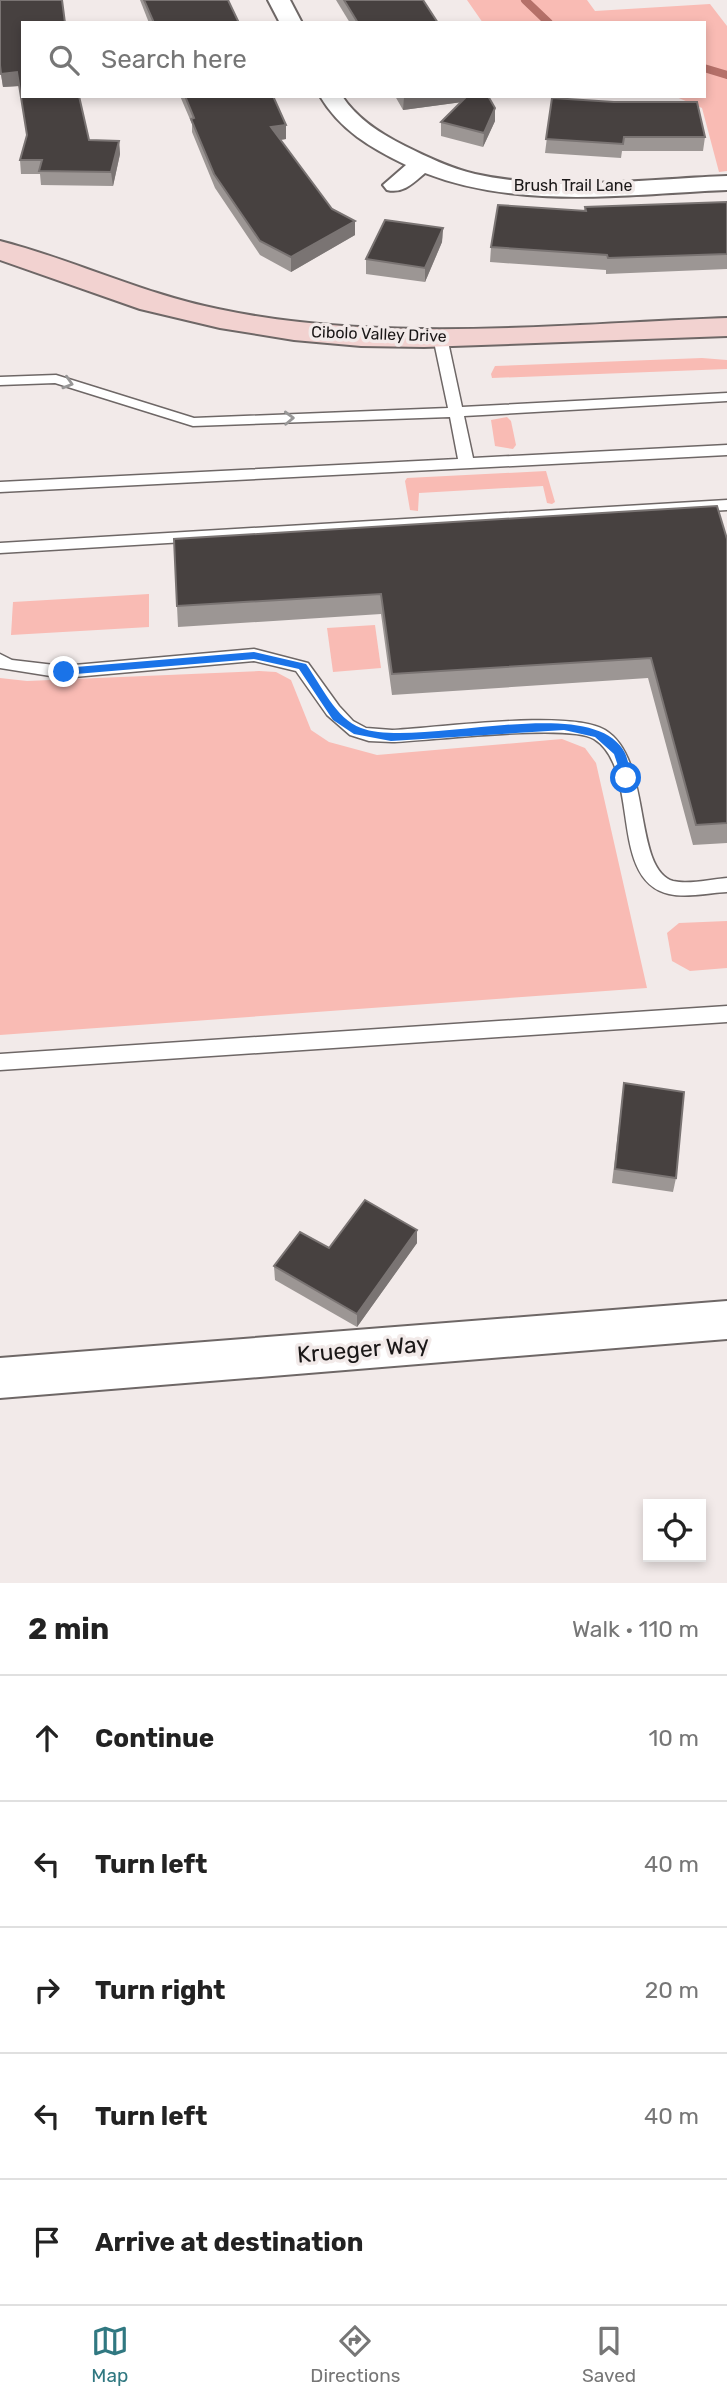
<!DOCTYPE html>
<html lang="en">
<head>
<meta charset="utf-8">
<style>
	:root { --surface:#fff; --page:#f2f2f2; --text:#222; --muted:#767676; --line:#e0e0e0; --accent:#307881 }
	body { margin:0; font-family:Rubik,sans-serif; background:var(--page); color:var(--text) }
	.controls { position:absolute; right:21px; bottom:21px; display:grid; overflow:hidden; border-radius:0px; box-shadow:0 4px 10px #0003 }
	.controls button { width:63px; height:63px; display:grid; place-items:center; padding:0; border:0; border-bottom:2px solid var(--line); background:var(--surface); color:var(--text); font:35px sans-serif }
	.stop { position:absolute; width:21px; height:21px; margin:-16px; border:5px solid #1a73e8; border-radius:50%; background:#fff }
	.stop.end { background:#1a73e8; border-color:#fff; box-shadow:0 2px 7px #0008 }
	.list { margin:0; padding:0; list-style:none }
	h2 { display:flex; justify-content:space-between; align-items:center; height:91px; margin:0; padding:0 28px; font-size:30px }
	h2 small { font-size:23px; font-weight:400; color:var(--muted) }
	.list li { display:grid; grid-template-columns:46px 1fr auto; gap:21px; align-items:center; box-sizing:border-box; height:126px; padding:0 28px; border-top:2px solid var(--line) }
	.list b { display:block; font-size:26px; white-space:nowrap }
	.list em { font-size:23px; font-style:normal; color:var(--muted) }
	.icon { flex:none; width:38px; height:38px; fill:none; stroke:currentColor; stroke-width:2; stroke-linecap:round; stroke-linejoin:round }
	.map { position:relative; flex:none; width:727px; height:1583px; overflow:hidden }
	.search { position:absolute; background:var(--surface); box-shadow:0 4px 10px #0003; left:21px; right:21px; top:21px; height:77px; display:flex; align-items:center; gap:18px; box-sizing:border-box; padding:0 24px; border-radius:0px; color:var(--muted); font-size:26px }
	.sheet { height:721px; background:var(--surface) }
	nav { display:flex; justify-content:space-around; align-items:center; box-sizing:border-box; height:98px; border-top:2px solid var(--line); background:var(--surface); font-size:19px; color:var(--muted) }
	nav a { display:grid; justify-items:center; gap:4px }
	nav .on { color:var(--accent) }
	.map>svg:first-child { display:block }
	.green { fill:#f9bbb4 }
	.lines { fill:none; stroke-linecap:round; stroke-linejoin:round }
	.stream { stroke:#b57069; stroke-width:8 }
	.service-casing { stroke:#6e6766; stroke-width:3 }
	.minor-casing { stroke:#6e6766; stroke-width:4 }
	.secondary-casing { stroke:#6e6766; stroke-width:4 }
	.service { fill:#fff; fill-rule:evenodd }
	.minor { fill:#fff; fill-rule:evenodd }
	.secondary { fill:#f2d2d0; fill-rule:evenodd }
	.wall { fill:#9c9694 }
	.shaded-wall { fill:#7a7473 }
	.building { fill:#474140; stroke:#7a7473; stroke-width:2 }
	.oneway { stroke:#989797 }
	.route { fill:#1a73e8 }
	.labels { text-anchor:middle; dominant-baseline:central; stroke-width:7; stroke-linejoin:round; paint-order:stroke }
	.far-street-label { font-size:16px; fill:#1a1717; stroke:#f2eae9 }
	.near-street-label { font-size:23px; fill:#1a1717; stroke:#f2eae9 }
</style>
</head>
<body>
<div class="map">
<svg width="727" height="1583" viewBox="0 0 727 1583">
	<rect width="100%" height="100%" fill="#f2eae9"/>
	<g class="green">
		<polygon points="467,0 587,0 595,11 710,4 727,26 727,171 719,172 702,108 674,96 704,96 704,23 483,23"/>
		<polygon points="702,358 727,360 727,369 492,378 491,374 495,366"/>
		<polygon points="507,417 511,421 516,445 513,449 495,446 491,420"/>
		<polygon points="546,471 555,502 552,504 547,503 543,486 419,493 418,511 410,510 405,481 407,478"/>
		<polygon points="149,594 149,627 11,635 13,602"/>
		<polygon points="375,625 381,668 333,672 327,628"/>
		<polygon points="259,671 276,672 291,680 311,730 329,742 377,755 562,739 585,748 596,763 647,988 0,1035 0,678 27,681"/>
		<polygon points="727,921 727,968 690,971 672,961 667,933 679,923"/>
	</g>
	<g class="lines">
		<g class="stream">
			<polyline points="525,0 549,23"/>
			<polyline points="704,68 727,75"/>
		</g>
		<defs>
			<g id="service">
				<polygon points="440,333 447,337 462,407 727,393 727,401 464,416 473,458 727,445 727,455 0,492 0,482 458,459 450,417 193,426 55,383 0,385 0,377 56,375 194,418 448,408 433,337"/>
				<polygon points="727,500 727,510 0,553 0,543"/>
				<path d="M254,649l54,14 31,43 14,15 13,7 26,2c45,-2 179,-21 213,0 48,29 27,138 68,151 16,4 38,-2 54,-3v14c-19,1 -40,6 -58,2 -62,-14 -27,-125 -75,-155 -25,-16 -165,2 -202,3l-23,-1 -19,-6 -23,-20 -31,-44 -42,-10 -191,17 -63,-10v-14l12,6 51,6z"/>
				<polygon points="727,1006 727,1022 0,1070 0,1054"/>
			</g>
			<g id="minor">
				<polygon points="268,0 290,0 302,23 280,23"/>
				<path d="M320,96h22c15,23 39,38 63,50 22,11 45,22 70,28 81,18 170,5 252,2v14c-99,4 -207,20 -302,-17 -12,10 -22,21 -38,17l-4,-5 23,-20c-35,-17 -66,-35 -86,-69z"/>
				<polygon points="727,1301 727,1339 0,1398 0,1358"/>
			</g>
			<path id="secondary" d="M0,241c74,19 143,53 218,68 163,35 343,15 509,9v18l-303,11 -63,-1 -67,-6 -74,-12 -80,-19 -140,-49z"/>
		</defs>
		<use href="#service" class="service-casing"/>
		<use href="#minor" class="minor-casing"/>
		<use href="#secondary" class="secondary-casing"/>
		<use href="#service" class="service"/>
		<use href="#minor" class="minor"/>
		<use href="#secondary" class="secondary"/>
	</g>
	<g class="wall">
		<polygon points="140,0 228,0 239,23 149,23"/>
		<polygon points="336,0 423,0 438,23 350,23"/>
		<polygon points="23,23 89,140 119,141 120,154 113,186 41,185 40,174 21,174 20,160 27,136 19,86 3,87 0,68"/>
		<polygon points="180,96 273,96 286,139 280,140 332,209 355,235 291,272 260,255 215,188 192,132 192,124"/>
		<polygon points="395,96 488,96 495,108 495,121 483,147 441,136 441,122 462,102 403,110"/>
		<polygon points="552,98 705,137 703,151 622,151 621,158 545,153"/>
		<polygon points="727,202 727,269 606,274 606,270 490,262 491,247 584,211 585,207"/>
		<polygon points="443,228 442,242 425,282 366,274 366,259"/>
		<polygon points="727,539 727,843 693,845 648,678 392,695 381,614 178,627 177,606"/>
		<polygon points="624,1083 676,1178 673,1192 612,1183"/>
		<polygon points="417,1230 417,1243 357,1327 275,1280 274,1266 329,1248"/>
	</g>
	<g class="shaded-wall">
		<polygon points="17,72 19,86 3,87 1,74"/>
		<polygon points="477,96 477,100 403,110 404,97"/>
		<polygon points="495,108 495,121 483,147 484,133"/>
		<polygon points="286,125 286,139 272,141 271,127"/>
		<polygon points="119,141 120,154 113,186 111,172"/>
		<polygon points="355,221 355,235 291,272 291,257"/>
		<polygon points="443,228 442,242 425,282 425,268"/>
		<polygon points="417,1230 417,1243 357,1327 357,1314"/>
	</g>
	<g class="building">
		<polygon points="0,0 62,0 65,23 23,23 23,96 79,96 89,140 119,141 111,172 39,171 42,160 20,160 27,135 17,72 1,74 0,65"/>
		<polygon points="144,0 228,0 239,23 154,23"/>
		<polygon points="344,0 423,0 438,23 358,23"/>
		<polygon points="185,96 273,96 286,125 271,127 332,209 355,221 291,257 260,241 214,174 191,119 194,118"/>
		<polygon points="467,96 488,96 495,108 484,133 441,122"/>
		<polygon points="552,98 614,102 697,102 705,137 624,137 623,144 546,139"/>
		<polygon points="727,202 727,254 608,258 607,255 491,247 498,205 586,211 585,207"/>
		<polygon points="385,220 443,228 425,268 366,259"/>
		<polygon points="717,506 727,539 727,823 696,825 651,658 392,674 381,594 177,606 174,539"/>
		<polygon points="624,1083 684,1092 676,1178 615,1169"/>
		<polygon points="365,1200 417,1230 357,1314 274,1266 300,1232 329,1248"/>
	</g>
	<defs><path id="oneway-chevron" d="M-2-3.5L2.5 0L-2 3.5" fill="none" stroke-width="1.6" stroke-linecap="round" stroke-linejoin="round" transform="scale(1.75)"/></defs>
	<g class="oneway">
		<use href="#oneway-chevron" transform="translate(68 383) rotate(17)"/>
		<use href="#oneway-chevron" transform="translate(289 418) rotate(-2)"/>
	</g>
	<path class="route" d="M254,652l52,12c15,21 30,55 55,64 58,22 232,-38 264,25 3,7 5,17 7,25l-6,5 -3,-2 -9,-27 -19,-17 -31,-7 -173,11 -37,-7 -21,-14 -34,-51 -45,-10 -190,16 -6,-3 6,-4z"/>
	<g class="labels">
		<g class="far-street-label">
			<text x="573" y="185">Brush Trail Lane</text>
			<text transform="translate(379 334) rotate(2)">Cibolo Valley Drive</text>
		</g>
		<g class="near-street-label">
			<text transform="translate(363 1349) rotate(-5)">Krueger Way</text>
		</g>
	</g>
</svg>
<div class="controls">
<button><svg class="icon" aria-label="locate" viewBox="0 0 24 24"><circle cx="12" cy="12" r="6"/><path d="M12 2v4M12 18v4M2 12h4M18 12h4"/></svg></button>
</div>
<div class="stop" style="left:626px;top:778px"></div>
<div class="stop end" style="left:64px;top:672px"></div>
<div class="search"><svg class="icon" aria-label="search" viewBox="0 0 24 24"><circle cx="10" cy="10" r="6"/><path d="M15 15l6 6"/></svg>Search here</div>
</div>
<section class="sheet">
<h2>2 min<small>Walk · 110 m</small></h2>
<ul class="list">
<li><svg class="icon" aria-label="ahead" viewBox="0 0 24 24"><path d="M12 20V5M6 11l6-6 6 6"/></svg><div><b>Continue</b></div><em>10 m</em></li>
<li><svg class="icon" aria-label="left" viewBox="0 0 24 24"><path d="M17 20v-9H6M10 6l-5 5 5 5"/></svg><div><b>Turn left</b></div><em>40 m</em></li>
<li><svg class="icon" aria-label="right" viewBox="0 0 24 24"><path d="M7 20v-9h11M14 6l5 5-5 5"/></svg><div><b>Turn right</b></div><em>20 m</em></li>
<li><svg class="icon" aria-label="left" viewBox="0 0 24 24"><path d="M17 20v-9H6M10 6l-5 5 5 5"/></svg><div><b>Turn left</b></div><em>40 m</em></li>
<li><svg class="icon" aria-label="arrive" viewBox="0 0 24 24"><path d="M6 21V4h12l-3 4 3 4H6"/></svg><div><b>Arrive at destination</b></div></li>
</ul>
</section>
<nav>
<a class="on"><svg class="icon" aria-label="map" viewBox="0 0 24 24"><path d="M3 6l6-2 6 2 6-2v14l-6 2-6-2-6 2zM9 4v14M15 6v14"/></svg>Map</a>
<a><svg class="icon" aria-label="directions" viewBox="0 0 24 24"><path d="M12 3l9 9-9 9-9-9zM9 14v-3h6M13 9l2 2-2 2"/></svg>Directions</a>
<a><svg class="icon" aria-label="saved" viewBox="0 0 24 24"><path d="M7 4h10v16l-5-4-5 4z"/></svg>Saved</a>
</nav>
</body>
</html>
